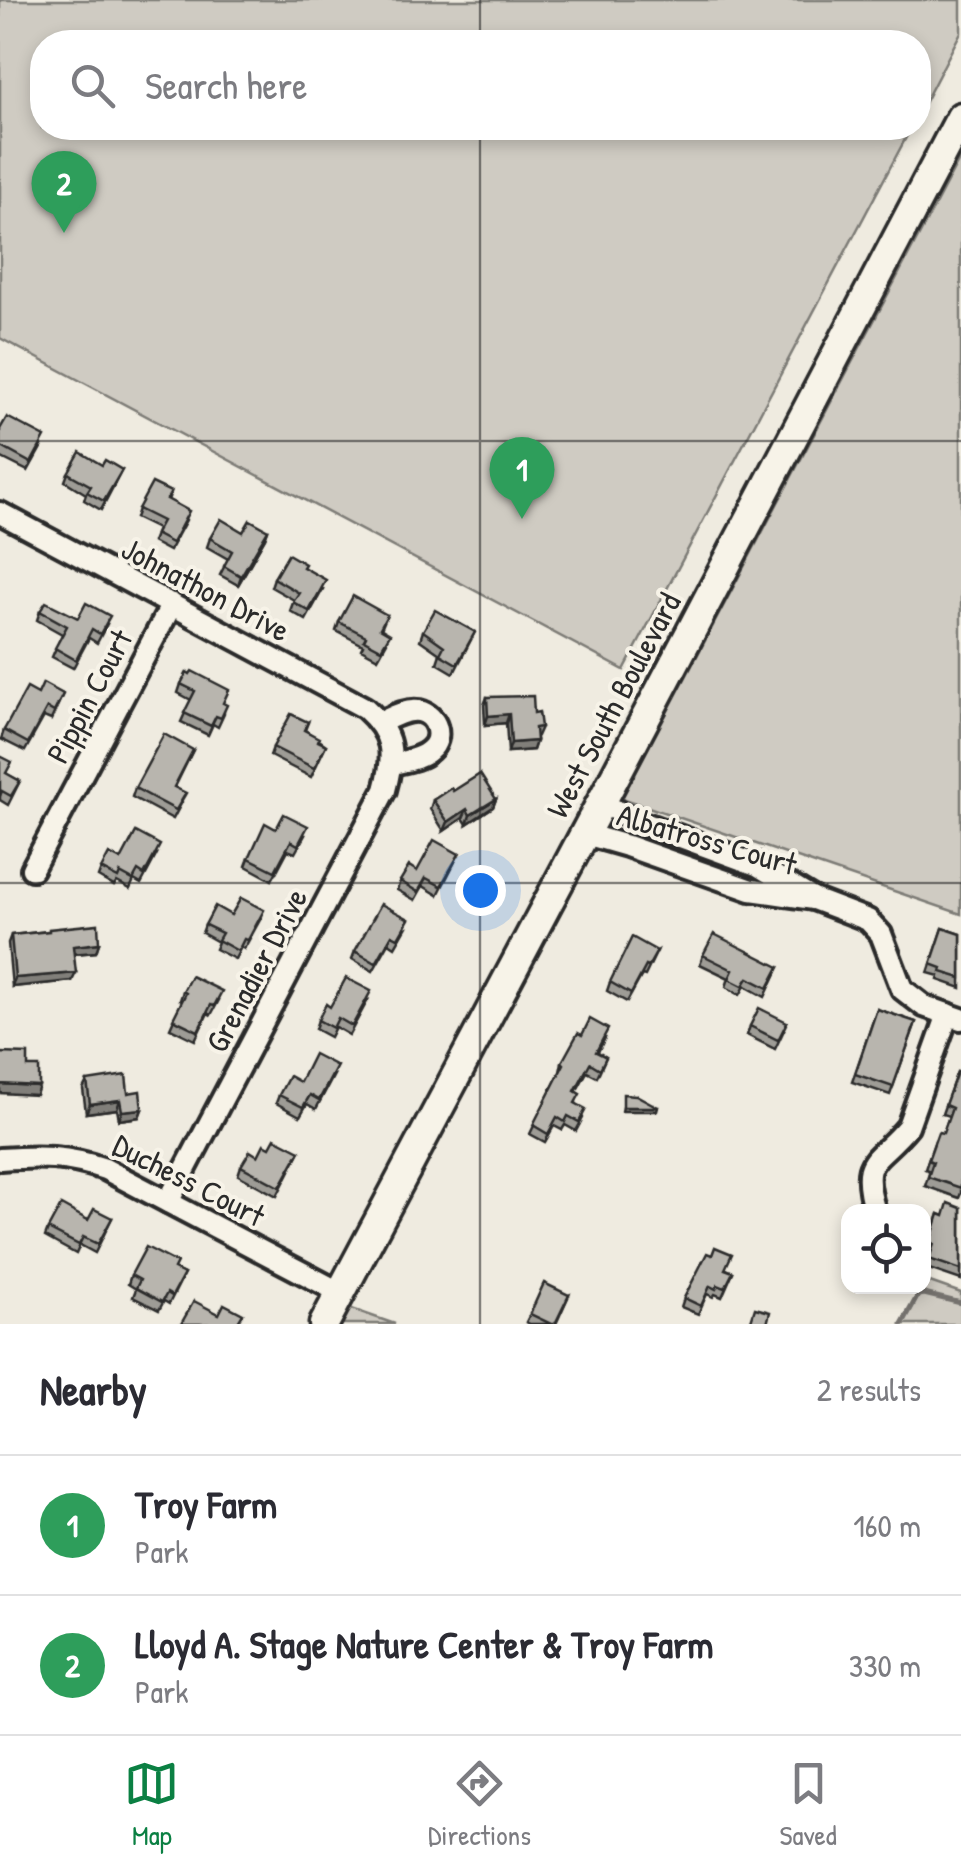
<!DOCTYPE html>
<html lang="en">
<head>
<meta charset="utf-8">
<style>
	:root { --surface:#fff; --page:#f7f7f7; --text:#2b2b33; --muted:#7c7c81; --line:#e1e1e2; --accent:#0b8043 }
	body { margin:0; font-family:"Patrick Hand",sans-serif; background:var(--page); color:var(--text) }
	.controls { position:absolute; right:30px; bottom:30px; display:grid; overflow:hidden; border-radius:20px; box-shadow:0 5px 15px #0003 }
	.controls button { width:90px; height:90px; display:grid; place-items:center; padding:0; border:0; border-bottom:2px solid var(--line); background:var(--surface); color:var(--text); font:50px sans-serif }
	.you { position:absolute; left:480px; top:890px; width:35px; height:35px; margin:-25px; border:8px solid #fff; border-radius:50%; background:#1a73e8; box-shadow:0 0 0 15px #1a73e833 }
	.badge { display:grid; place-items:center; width:65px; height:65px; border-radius:50%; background:var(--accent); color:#fff; font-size:32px; font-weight:700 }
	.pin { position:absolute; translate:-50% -82px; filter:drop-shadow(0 2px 5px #0008) }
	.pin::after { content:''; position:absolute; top:52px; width:35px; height:30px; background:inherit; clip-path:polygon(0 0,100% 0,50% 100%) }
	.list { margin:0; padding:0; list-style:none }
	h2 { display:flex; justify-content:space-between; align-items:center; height:130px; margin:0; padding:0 40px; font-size:42px }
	h2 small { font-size:32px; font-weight:400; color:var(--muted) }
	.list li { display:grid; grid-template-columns:65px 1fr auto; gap:30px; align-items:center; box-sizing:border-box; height:140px; padding:0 40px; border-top:2px solid var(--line) }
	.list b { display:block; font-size:38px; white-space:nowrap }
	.list p { margin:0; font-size:32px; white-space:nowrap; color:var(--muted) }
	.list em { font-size:32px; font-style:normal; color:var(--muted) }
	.icon { flex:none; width:55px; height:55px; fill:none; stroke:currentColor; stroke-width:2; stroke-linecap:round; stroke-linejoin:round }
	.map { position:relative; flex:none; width:961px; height:1324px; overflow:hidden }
	.search { position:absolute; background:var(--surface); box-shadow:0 5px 15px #0003; left:30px; right:30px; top:30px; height:110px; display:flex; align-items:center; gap:25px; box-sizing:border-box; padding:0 35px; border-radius:40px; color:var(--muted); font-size:38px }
	.sheet { height:410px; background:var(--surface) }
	nav { display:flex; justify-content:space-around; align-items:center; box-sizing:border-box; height:140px; border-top:2px solid var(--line); background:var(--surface); font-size:28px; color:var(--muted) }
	nav a { display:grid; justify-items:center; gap:5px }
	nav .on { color:var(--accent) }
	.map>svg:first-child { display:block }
	.green { fill:#cfcbc2; stroke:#7d7b76; stroke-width:2.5 }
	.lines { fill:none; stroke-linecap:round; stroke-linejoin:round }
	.stream { stroke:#74726e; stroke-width:5 }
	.minor-casing { stroke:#2b2b2b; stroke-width:28 }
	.secondary-casing { stroke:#2b2b2b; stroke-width:35 }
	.minor { stroke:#f7f3e8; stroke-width:20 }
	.secondary { stroke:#f7f3e8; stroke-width:28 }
	.wall { fill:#9e9c96; stroke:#2b2b2b; stroke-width:2.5 }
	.shaded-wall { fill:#817f7a; stroke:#2b2b2b; stroke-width:2.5 }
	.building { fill:#b8b5ae; stroke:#2b2b2b; stroke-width:2.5 }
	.grid { fill:none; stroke:#2b2b2b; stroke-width:2.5; stroke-opacity:0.55 }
	.labels { text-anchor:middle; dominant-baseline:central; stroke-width:8; stroke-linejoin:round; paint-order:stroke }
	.street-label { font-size:32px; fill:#2b2b2b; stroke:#f7f3e8 }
</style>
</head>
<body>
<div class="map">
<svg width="961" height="1324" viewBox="0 0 961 1324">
	<rect width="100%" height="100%" fill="#efebe0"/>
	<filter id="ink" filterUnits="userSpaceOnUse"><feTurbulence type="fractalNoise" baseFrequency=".01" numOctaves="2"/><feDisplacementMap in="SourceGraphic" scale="20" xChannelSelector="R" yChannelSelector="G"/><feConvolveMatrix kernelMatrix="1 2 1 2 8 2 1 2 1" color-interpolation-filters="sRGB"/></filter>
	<g filter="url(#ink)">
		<g class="green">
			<polygon points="0,0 961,0 961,32 919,113 918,42 42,42 42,128 911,128 624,670 0,338"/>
			<polygon points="961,156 961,914 622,798"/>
			<polygon points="927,1281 961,1293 961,1324 904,1324"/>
			<polygon points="349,1308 395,1324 340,1324"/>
		</g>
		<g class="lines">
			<polyline class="stream" points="902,1324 918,1295 924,1294 961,1303"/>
			<defs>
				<g id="minor">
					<path d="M0,513l365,195c29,26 30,46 20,82l-217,412"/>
					<path d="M381,722c11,-5 25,-13 38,-11 18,4 25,27 11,39 -9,9 -25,11 -38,14"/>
					<polyline points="585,834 627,846 751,890 813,899 757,865 640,822 601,803"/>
					<polyline points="32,869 172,604"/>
					<polyline points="813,899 868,920 881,934 902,989 924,1006 961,1019"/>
					<path d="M0,1159c40,-3 67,-3 105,10l236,124"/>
					<path d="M875,1212c-17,-57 2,-48 33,-86l40,-112"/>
				</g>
				<polyline id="secondary" points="324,1324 601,803 961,117"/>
			</defs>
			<use href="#minor" class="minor-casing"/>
			<use href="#secondary" class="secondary-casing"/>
			<use href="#minor" class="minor"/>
			<use href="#secondary" class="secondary"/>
		</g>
		<g class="wall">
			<polygon points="0,429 42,446 28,471 0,457"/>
			<polygon points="102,465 122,470 101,510 84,500 86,494 65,481 68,473"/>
			<polygon points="171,492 168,500 186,520 169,551 152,542 157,529 135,518 138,509"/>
			<polygon points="268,530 265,538 238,585 220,575 228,559 207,547 210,538 243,532"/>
			<polygon points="274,578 323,589 306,620 290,611 294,600 271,587"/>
			<polygon points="40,611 78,618 107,624 97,643 89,638 73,668 52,657 62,634 37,620"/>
			<polygon points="387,615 381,629 387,642 378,658 361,649 363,645 336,631 339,622"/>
			<polygon points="423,631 475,632 454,673 437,663 440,654 420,640"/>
			<polygon points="181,684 224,704 224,714 218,727 213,724 208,735 181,722 191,700 178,693"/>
			<polygon points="38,694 63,694 51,720 44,717 25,751 1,739 4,730"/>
			<polygon points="487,697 534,713 541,727 537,736 536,736 536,741 533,750 508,752 506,723 485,725 484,705"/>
			<polygon points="308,722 305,730 326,745 311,777 270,756 273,747"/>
			<polygon points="193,750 175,787 182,802 173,819 132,797 135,788"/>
			<polygon points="0,756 7,774 20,781 8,805 0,800"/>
			<polygon points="453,791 496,799 493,807 467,824 463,818 444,831 430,809 433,800"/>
			<polygon points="276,829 305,835 295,853 288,850 272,880 246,866 249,858"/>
			<polygon points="157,854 141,884 134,880 130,889 117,882 114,886 98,877 101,869 121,860"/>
			<polygon points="459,854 438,895 423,886 415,900 397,890 400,881 417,871"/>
			<polygon points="231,915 261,918 244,949 241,947 235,959 215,949 218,942 202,933 205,925"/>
			<polygon points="406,928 395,947 389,943 373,971 352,959 355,951"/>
			<polygon points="943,928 961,934 961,988 938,980 939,976 928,973"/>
			<polygon points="48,931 99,943 96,952 74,954 72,981 12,987 8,943 11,935"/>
			<polygon points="657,951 645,976 642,975 627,1002 607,991 610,982"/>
			<polygon points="703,955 779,967 765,997 745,986 740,995 726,987 729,978 700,964"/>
			<polygon points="183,991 219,1000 211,1015 208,1013 195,1040 170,1028 182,1001 180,1000"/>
			<polygon points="368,1000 349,1035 335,1027 330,1037 315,1029 318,1020 330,1007"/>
			<polygon points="877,1009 916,1022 890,1095 852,1082"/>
			<polygon points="750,1026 784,1030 775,1049 747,1035"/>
			<polygon points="582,1035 605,1038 598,1052 606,1057 597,1077 587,1072 576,1092 576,1104 583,1118 576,1131 565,1125 562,1130 554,1126 545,1142 530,1134 560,1072 562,1062"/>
			<polygon points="957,1072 961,1073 961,1193 959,1198 925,1186 930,1171 925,1169 935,1140 943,1133 949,1116 942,1114"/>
			<polygon points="334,1075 316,1109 307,1104 300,1116 276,1103 279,1095 300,1082"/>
			<polygon points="87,1081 128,1093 142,1109 139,1117 119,1120 117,1109 86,1113 83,1089"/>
			<polygon points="270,1147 300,1151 277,1196 238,1175 241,1166"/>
			<polygon points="961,1208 961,1280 926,1268 931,1253 927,1251 939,1214 944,1216"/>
			<polygon points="112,1218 95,1253 80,1245 76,1254 45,1237 48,1229 88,1220"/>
			<polygon points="726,1269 733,1272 722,1297 715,1294 713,1297 707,1294 698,1314 681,1307 684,1298"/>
			<polygon points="175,1270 184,1274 169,1304 164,1301 159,1310 133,1297 136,1289 128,1284 131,1275"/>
			<polygon points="569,1295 556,1324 530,1324 526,1322 530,1314"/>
		</g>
		<g class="shaded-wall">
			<polygon points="268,530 265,538 238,585 241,576"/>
			<polygon points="509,714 506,723 485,725 488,716"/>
			<polygon points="536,741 533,750 508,752 511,743"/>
			<polygon points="496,799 493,807 467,824 470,815"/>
			<polygon points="467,809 463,818 444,831 448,822"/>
			<polygon points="99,943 96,952 70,954 73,946"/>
			<polygon points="76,973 72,981 12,987 15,978"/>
			<polygon points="0,1084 39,1086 36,1095 0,1093"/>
			<polygon points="120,1100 117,1109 86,1113 90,1104"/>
			<polygon points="623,1107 658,1107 657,1111 622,1111"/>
			<polygon points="142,1109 139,1117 119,1120 122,1111"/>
		</g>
		<g class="building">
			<polygon points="7,417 45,437 31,463 0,446 0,429"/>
			<polygon points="80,452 102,465 105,460 122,470 104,501 87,492 91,486 68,473"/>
			<polygon points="152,483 171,492 167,499 189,511 172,543 155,534 162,521 138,509"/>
			<polygon points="221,519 243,532 250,520 268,530 241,576 224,566 232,551 210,538"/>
			<polygon points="288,554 305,564 303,567 326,580 309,611 293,602 299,593 274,578"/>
			<polygon points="353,596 387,615 380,628 390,634 381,649 364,640 366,636 339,622"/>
			<polygon points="46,602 78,618 86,603 110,616 100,634 92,629 76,660 55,648 67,626 40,611"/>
			<polygon points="435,610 475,632 457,664 440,654 444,646 423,631"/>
			<polygon points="192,671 229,690 223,703 227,705 221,718 216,716 211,726 184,713 195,691 181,684 187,672 190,674"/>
			<polygon points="43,683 63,694 54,712 47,708 28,743 4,730 27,688 38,694"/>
			<polygon points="533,696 534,713 539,712 541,727 535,728 536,741 511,743 509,714 488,716 487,697"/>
			<polygon points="291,714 308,722 304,730 319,738 318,741 326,745 314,768 273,747"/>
			<polygon points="164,734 193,750 174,787 186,793 176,810 135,788"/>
			<polygon points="0,756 12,762 6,773 20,781 11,796 2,791 0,796"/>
			<polygon points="480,774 496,799 470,815 467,809 448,822 433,800 451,788 453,791"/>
			<polygon points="284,814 308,826 298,845 291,841 275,871 249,858 265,823 276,829"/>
			<polygon points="136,832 160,845 144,875 138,871 133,880 120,873 118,878 101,869 109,854 121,860"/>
			<polygon points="434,840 459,854 441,886 426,878 418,892 400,881 409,866 417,871"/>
			<polygon points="241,898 264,910 248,940 244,939 238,951 218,940 222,933 205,925 215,906 231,915"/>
			<polygon points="381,904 409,919 398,938 392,935 376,963 355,951"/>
			<polygon points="98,924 99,943 73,946 76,973 15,978 11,935 49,931 49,929"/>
			<polygon points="943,928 961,934 961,978 941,972 942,968 931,964"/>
			<polygon points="714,934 779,967 768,988 748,978 743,986 729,979 733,970 703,955"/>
			<polygon points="632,937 657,951 648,967 646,966 631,994 610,982"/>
			<polygon points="191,976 222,991 214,1006 211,1005 198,1031 173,1019 186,993 183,991"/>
			<polygon points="346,978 371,991 352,1026 338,1018 333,1028 318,1020 326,1004 330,1007"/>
			<polygon points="759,1008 787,1022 778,1040 750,1026"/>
			<polygon points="877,1009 916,1022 893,1087 855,1074"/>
			<polygon points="590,1019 608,1029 596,1052 606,1057 600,1069 590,1063 575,1091 580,1094 575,1103 586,1109 579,1122 568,1116 565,1122 557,1117 548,1134 533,1125 564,1064 562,1062 578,1033 582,1035"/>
			<polygon points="0,1053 28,1054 28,1067 39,1067 39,1086 0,1084"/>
			<polygon points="314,1054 337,1066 319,1100 310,1095 303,1107 279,1095 289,1076 300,1082"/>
			<polygon points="957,1072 961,1073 961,1188 928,1177 933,1162 928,1160 938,1132 943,1133 952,1108 945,1105"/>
			<polygon points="126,1075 128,1093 140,1091 142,1109 122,1111 120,1100 90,1104 87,1081"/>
			<polygon points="623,1094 636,1095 658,1107 623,1107"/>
			<polygon points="275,1138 300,1151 280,1187 241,1166 250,1151 258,1156 264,1144 270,1147"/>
			<polygon points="948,1203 961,1208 961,1270 929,1259 934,1244 930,1242 939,1214 944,1216"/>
			<polygon points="61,1205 88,1220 94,1209 112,1218 98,1244 83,1237 79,1245 48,1229"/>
			<polygon points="146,1247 177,1263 174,1269 184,1274 172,1296 167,1293 162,1302 136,1288 140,1280 131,1275"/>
			<polygon points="715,1247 732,1254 725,1269 733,1272 725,1288 718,1285 716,1289 710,1286 701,1306 684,1298 707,1253 712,1255"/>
			<polygon points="544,1283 569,1295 555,1324 551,1324 530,1314"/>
			<polygon points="194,1301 219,1314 224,1304 243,1314 237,1324 181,1324"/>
			<polygon points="755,1308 770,1312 767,1324 750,1324"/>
		</g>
	</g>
	<path class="grid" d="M480,0v42M480,128v1196M0,441h961M0,883h961"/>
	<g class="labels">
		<g class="street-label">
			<text transform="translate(206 589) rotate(28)">Johnathon Drive</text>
			<text transform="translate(89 696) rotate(-62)">Pippin Court</text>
			<text transform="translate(613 705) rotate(-62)">West South Boulevard</text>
			<text transform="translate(707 839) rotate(16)">Albatross Court</text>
			<text transform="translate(256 970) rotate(-62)">Grenadier Drive</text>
			<text transform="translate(189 1180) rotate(27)">Duchess Court</text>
		</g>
	</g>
</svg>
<div class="controls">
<button><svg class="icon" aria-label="locate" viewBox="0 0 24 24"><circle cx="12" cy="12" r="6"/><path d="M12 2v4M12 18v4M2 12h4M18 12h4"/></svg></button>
</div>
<div class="you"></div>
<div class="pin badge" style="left:522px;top:519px;background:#2e9e5b">1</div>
<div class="pin badge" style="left:64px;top:233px;background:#2e9e5b">2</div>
<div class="search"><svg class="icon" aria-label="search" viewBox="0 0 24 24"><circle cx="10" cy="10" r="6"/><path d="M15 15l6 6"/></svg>Search here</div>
</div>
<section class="sheet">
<h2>Nearby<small>2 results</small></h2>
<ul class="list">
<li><span class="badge" style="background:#2e9e5b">1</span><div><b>Troy Farm</b><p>Park</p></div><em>160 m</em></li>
<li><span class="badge" style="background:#2e9e5b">2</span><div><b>Lloyd A. Stage Nature Center &amp; Troy Farm</b><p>Park</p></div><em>330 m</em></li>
</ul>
</section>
<nav>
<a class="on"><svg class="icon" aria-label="map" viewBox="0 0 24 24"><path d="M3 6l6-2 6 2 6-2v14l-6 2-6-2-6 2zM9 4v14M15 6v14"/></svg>Map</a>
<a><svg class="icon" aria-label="directions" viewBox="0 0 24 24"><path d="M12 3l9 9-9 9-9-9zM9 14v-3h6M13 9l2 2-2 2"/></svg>Directions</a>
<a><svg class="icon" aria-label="saved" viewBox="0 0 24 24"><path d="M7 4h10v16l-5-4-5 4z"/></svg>Saved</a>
</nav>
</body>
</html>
